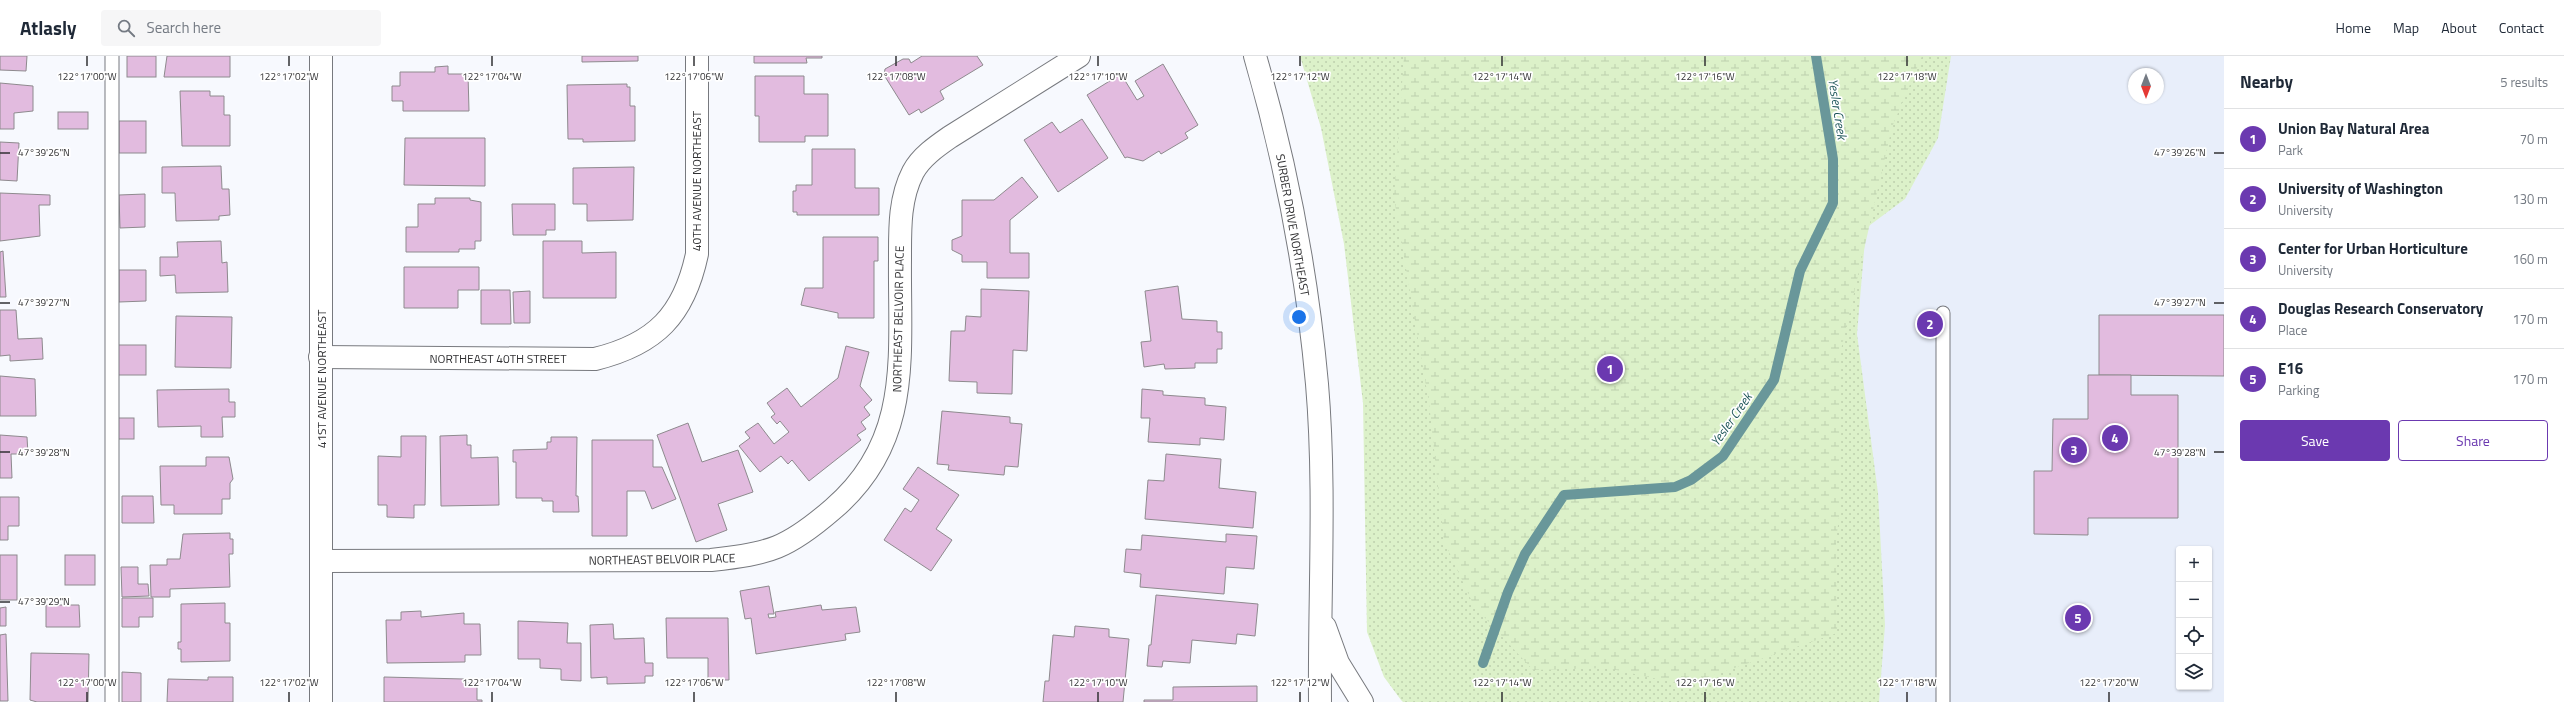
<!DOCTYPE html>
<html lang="en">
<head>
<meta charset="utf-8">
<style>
	:root { --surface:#fff; --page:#f6f6f7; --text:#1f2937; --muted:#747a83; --line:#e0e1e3; --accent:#6b39b0 }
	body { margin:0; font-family:"Titillium Web",sans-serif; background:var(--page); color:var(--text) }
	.controls { position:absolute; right:12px; bottom:12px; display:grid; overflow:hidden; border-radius:4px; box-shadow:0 1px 3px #0004 }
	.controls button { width:36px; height:36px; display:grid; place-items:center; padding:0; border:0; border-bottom:1px solid var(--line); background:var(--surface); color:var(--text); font:20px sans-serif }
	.compass { position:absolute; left:2128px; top:12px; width:36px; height:36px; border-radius:50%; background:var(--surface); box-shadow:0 1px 3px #0004; rotate:180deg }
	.you { position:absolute; left:1299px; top:261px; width:14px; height:14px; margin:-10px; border:3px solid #fff; border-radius:50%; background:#1a73e8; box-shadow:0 0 0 6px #1a73e833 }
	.badge { display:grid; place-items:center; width:26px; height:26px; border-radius:50%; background:var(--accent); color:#fff; font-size:13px; font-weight:700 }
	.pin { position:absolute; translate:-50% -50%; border:2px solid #fff; box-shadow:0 1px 4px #0006 }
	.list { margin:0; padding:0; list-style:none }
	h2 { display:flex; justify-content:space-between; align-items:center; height:52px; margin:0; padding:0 16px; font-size:17px }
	h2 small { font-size:13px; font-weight:400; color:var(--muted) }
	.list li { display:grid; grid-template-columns:26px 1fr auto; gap:12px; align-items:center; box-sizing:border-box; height:60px; padding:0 16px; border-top:1px solid var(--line) }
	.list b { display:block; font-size:15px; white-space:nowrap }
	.list p { margin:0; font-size:13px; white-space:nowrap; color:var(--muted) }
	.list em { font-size:13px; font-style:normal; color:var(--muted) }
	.actions { display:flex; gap:8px; padding:12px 16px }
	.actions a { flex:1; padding:9px 0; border:1px solid var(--accent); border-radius:4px; text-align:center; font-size:14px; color:var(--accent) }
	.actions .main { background:var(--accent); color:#fff }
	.icon { flex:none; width:22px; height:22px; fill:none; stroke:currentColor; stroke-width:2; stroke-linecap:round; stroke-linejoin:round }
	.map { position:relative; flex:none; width:2224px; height:646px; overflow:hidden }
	header { display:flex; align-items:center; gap:24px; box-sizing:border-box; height:56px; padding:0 20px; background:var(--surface); border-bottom:1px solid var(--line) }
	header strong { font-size:19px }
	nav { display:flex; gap:22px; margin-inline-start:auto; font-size:14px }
	.search { width:280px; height:36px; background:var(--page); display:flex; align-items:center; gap:10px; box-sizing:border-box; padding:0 14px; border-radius:4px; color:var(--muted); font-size:15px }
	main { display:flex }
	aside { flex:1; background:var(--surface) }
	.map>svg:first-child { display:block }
	.built { fill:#e8eefa; fill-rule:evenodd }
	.grass { fill:url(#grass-dots) }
	.wetland { fill:url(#wetland-marsh) }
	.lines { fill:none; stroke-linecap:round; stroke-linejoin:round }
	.stream { stroke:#69979a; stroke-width:10 }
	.building { fill:#e2bbdf; stroke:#8e8a8e }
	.service-casing { stroke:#77797e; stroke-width:15 }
	.minor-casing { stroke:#77797e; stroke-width:24 }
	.service { stroke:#fff; stroke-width:13 }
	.minor { stroke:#fff; stroke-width:22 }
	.ticks { fill:none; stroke:#323234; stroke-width:1.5 }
	.labels { text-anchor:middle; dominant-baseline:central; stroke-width:3.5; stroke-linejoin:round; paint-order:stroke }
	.street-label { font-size:12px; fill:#323234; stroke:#fff }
	.water-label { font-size:13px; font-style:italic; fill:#1d5558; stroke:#fff }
	.ticks-label { font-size:10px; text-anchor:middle; fill:#323234; stroke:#fff; stroke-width:3.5; stroke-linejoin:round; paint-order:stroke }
</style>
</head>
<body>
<header>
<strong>Atlasly</strong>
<div class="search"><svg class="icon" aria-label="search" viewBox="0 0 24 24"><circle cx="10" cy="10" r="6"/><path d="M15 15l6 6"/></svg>Search here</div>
<nav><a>Home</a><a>Map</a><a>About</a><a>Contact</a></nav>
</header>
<main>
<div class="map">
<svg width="2224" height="646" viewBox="0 0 2224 646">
	<defs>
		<pattern id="grass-dots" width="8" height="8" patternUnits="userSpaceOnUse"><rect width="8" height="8" fill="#dcf1c9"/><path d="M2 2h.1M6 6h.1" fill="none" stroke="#bdcfad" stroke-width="1.8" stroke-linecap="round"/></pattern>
		<pattern id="wetland-marsh" width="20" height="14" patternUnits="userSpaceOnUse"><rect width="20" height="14" fill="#dcf1c9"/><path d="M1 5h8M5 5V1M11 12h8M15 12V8" fill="none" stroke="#bdcfad"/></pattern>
	</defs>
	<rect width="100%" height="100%" fill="#f7f9fe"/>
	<path class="built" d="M1636,0h588v646h-589zM2134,18h24v24h-24zM2179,493h30v138h-30z"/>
	<polygon class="grass" points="1300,0 1951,0 1938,82 1905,143 1866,172 1857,278 1878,437 1885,569 1879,646 1403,646 1401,644 1384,621 1367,576 1363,347 1344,188 1321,72"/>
	<polygon class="wetland" points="1404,0 1922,0 1892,71 1841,294 1839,461 1836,485 1837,577 1685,629 1607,612 1533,614 1474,550 1444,485 1429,347 1394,142"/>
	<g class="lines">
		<polyline class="stream" points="1483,607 1508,536 1525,498 1564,439 1675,431 1691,424 1723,400 1774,324 1800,215 1833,147 1833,103 1816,0"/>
	</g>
	<g class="building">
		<polygon points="0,0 27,0 26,15 0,14"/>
		<rect x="127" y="0" width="29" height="21"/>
		<polygon points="167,0 230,0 230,21 164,21"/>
		<polygon points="582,0 638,0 638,5 582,6"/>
		<polygon points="754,0 822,0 822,2 806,2 807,7 754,7"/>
		<polygon points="922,0 977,0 983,9 940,35 944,43 921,57 919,53 909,59 884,19 885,13 903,3 909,3 911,7"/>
		<polygon points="1163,8 1198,69 1185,77 1188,82 1161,98 1159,95 1143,105 1127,101 1125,102 1087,39 1121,18 1137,44 1144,40 1135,25"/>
		<polygon points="448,10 448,18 468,18 469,55 403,55 403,45 392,45 392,30 400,30 400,16 435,16 435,11"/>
		<polygon points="755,20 804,20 804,38 828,38 828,80 805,80 805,86 759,86 759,60 755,60"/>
		<polygon points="0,27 33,30 33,55 14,57 14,73 0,73"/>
		<polygon points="627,28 627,31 630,31 630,50 635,50 635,85 583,86 583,83 568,83 567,29"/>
		<polygon points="180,35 210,35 210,40 224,40 224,59 230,59 230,90 182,90"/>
		<rect x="58" y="56" width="30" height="17"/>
		<polygon points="1082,63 1108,102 1058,136 1024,84 1052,66 1060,77"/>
		<rect x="119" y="65" width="27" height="32"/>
		<polygon points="405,82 485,82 485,130 404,129"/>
		<polygon points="0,86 19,87 17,125 0,124"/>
		<polygon points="812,93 855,93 855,132 879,132 879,159 797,159 797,156 793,156 793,135 796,135 796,129 812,129"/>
		<polygon points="221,110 222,133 229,133 230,159 219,160 219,164 176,165 175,137 162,137 162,111"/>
		<polygon points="634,111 633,164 587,165 587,148 573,148 573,112"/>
		<polygon points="1022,121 1038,141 1010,164 1010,197 1029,197 1029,222 987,222 987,206 962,206 962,199 952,194 952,184 962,180 962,144 994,144"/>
		<polygon points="0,137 50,139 50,149 39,149 40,180 0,185"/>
		<polygon points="145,138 145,171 120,172 119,139"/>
		<polygon points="435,142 470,142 470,144 481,146 481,185 475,185 475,193 459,193 459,196 406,196 406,171 418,171 418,148 435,148"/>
		<polygon points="512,148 555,148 555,174 546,174 546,179 513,179"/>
		<polygon points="823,181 878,181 878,205 874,205 874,262 838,262 838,257 801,249 805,232 823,232"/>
		<polygon points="221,185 222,207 227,206 228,236 176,237 175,219 160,220 160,201 178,201 177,186"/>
		<polygon points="543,185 582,185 582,197 616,196 616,242 543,242"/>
		<polygon points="3,195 6,241 0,241 0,196"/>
		<polygon points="404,211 479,211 479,234 458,234 458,252 404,252"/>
		<polygon points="119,214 146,214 146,245 119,246"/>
		<polygon points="1178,230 1182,263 1217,265 1217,276 1222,276 1222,293 1217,293 1217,307 1195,307 1195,312 1165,313 1164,308 1144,311 1141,286 1151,285 1145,235"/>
		<polygon points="981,233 1029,235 1027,295 1013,294 1012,338 977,337 977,326 949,325 951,275 965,275 966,260 981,261"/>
		<polygon points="481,234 510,234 511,268 481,268"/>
		<polygon points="530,235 530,267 514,267 513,236"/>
		<polygon points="0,254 16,254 18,283 42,282 43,303 10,305 10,299 0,300"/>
		<polygon points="2099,259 2224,259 2224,320 2099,319"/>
		<polygon points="176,260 232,261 231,312 175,311"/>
		<rect x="118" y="289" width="28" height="30"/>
		<polygon points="846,290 869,296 860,330 872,344 864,351 870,359 861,366 866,373 857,379 861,384 809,425 792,404 788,408 781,400 760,416 739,390 750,382 745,376 758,367 774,388 789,376 780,365 777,368 771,361 775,358 767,347 787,332 801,351 838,322"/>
		<polygon points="2088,319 2131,319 2131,339 2178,339 2178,462 2088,462 2088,479 2034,478 2034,415 2052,415 2053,363 2088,363"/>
		<polygon points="0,320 35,323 36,360 0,360"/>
		<polygon points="229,333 229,346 235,346 235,361 222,361 223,381 201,381 201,370 158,371 157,334"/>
		<polygon points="1142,333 1163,335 1163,339 1205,342 1205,349 1226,351 1224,384 1200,382 1200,389 1148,386 1150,362 1141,362"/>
		<polygon points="942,355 1010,361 1010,367 1022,368 1018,411 1005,410 1004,419 948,414 949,409 937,408"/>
		<rect x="118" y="362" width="16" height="21"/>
		<polygon points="688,367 702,406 738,394 753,436 718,448 727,474 696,486 657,379"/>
		<polygon points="0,379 27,381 28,398 11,398 12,422 0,422"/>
		<polygon points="467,379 467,389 471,389 471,402 498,401 499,449 441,450 440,380"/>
		<polygon points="401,380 426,380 425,449 414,449 414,462 387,461 387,449 378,449 378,400 401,401"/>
		<polygon points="551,381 577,381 576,440 578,440 579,456 553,456 553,445 542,445 542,442 516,442 516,406 513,406 513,394 547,393 547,386 551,386"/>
		<polygon points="592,384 653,384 653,411 662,411 676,443 652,453 645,435 627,435 627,480 592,480"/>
		<polygon points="1166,398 1221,403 1219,432 1256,436 1253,472 1145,463 1148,424 1164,425"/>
		<polygon points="206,401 229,401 233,423 230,427 230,443 222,443 222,458 174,458 174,449 161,449 160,410 206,410"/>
		<polygon points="918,411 959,439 936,473 952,484 931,515 884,484 905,452 911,456 919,444 903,433"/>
		<polygon points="122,440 153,440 154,467 122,467"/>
		<polygon points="0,441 19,441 19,470 8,470 8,484 0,484"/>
		<polygon points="230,477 230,483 233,483 233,498 229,498 230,531 170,533 170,541 151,541 150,509 167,509 167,503 180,503 183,478"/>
		<polygon points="1226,478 1257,480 1254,513 1226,511 1224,538 1140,531 1141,518 1124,516 1126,493 1141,494 1142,479 1226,486"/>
		<rect x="0" y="499" width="17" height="45"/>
		<rect x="65" y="499" width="30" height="30"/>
		<polygon points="121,511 138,511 138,528 148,528 149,540 122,541"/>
		<polygon points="769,530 774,558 768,558 769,562 776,561 775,556 821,549 822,554 856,551 860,576 845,578 846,584 756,598 751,562 745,563 740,535"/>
		<polygon points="1156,539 1258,548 1255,580 1237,578 1236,588 1192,584 1190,607 1163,605 1162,611 1147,610 1149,589 1151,589"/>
		<polygon points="122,542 153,542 153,561 139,561 139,571 122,571"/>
		<polygon points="225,547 225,567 230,567 230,605 181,606 181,593 178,593 178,586 181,586 181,548"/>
		<polygon points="46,549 79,549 80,571 46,571"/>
		<polygon points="6,551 6,570 0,570 0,552"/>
		<polygon points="421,555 421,561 464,557 464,568 480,568 481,599 465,599 465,606 387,607 386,564 401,564 401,556"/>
		<polygon points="666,562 728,562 729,624 708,624 708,602 667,602"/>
		<polygon points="518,565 568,567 567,587 581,587 581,625 561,624 561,613 540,612 540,603 518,603"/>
		<polygon points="613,568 614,583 644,582 645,607 653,607 653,620 645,620 645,627 607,628 607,621 591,622 590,569"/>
		<polygon points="1075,570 1109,573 1109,581 1129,583 1123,646 1043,646 1045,625 1049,625 1053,579 1074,581"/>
		<polygon points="6,578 8,645 0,645 0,579"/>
		<polygon points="31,597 89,598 88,646 37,646 30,644"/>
		<polygon points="122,616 141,617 141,646 122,646"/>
		<polygon points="208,621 233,621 233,646 167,646 168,623 208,624"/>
		<polygon points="384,621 464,623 464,627 477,627 477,644 482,644 482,646 384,646"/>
		<polygon points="1257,630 1257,646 1144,646 1144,644 1173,644 1173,631"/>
	</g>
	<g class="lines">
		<defs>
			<g id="service">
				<polyline points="112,0 112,646"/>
				<polyline points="1943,257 1943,646"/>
			</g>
			<g id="minor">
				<path d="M1255,0c31,107 52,217 62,328 9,105 2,213 3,318"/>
				<path d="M320,301l275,2c61,-15 89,-44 102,-105v-198"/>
				<path d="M321,505l390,-1c59,-6 77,-12 122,-51 80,-68 66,-154 67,-249 0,-30 -1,-61 13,-88 8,-15 24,-26 37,-35l129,-81"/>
				<polyline points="1325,571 1338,607 1362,646"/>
				<polyline points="321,646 321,0"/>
			</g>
		</defs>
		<use href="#service" class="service-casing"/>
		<use href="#minor" class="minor-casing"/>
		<use href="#service" class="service"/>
		<use href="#minor" class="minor"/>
	</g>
	<path class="ticks" d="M87,0v10M289,0v10M492,0v10M694,0v10M896,0v10M1098,0v10M1300,0v10M1502,0v10M1705,0v10M1907,0v10M0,97h10M2214,97h10M0,247h10M2214,247h10M0,396h10M2214,396h10M0,546h10M87,636v10M289,636v10M492,636v10M694,636v10M896,636v10M1098,636v10M1300,636v10M1502,636v10M1705,636v10M1907,636v10M2109,636v10"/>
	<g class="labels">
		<g class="street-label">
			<text transform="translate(696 125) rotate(-90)">40TH AVENUE NORTHEAST</text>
			<text transform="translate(1293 169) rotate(80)">SURBER DRIVE NORTHEAST</text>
			<text transform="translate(898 263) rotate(-89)">NORTHEAST BELVOIR PLACE</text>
			<text x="498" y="302">NORTHEAST 40TH STREET</text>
			<text transform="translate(321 323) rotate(-90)">41ST AVENUE NORTHEAST</text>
			<text transform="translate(662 503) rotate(-1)">NORTHEAST BELVOIR PLACE</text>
		</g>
		<g class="water-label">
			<text transform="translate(1838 53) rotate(81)">Yesler Creek</text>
			<text transform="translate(1731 363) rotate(-55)">Yesler Creek</text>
		</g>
	</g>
	<g class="ticks-label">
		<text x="87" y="24">122°17'00"W</text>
		<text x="289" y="24">122°17'02"W</text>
		<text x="492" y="24">122°17'04"W</text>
		<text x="694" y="24">122°17'06"W</text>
		<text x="896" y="24">122°17'08"W</text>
		<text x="1098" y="24">122°17'10"W</text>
		<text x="1300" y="24">122°17'12"W</text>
		<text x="1502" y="24">122°17'14"W</text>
		<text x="1705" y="24">122°17'16"W</text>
		<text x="1907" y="24">122°17'18"W</text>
		<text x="2180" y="100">47°39'26"N</text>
		<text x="44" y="100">47°39'26"N</text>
		<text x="2180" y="250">47°39'27"N</text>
		<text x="44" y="250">47°39'27"N</text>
		<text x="2180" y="400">47°39'28"N</text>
		<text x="44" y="400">47°39'28"N</text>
		<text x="44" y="549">47°39'29"N</text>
		<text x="87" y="630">122°17'00"W</text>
		<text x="289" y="630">122°17'02"W</text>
		<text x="492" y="630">122°17'04"W</text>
		<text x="694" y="630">122°17'06"W</text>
		<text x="896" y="630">122°17'08"W</text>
		<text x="1098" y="630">122°17'10"W</text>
		<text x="1300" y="630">122°17'12"W</text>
		<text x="1502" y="630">122°17'14"W</text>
		<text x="1705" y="630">122°17'16"W</text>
		<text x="1907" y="630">122°17'18"W</text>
		<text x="2109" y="630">122°17'20"W</text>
	</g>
</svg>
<div class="controls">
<button>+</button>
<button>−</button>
<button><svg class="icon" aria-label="locate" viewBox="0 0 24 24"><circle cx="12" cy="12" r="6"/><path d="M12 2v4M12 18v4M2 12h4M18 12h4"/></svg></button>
<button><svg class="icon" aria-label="layers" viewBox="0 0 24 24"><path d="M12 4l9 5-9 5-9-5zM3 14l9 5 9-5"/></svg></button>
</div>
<svg class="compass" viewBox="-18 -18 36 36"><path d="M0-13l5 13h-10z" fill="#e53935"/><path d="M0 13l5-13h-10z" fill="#747a83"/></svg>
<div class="you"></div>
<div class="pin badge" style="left:1610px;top:313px">1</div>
<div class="pin badge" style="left:1930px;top:268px">2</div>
<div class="pin badge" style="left:2074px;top:394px">3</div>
<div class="pin badge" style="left:2115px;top:382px">4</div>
<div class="pin badge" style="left:2078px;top:562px">5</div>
</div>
<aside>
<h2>Nearby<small>5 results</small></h2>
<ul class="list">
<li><span class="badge">1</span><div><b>Union Bay Natural Area</b><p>Park</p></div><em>70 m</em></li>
<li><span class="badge">2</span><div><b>University of Washington</b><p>University</p></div><em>130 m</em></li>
<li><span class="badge">3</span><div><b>Center for Urban Horticulture</b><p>University</p></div><em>160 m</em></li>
<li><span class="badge">4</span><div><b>Douglas Research Conservatory</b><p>Place</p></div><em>170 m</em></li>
<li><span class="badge">5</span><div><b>E16</b><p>Parking</p></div><em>170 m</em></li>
</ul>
<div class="actions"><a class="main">Save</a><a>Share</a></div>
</aside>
</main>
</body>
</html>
